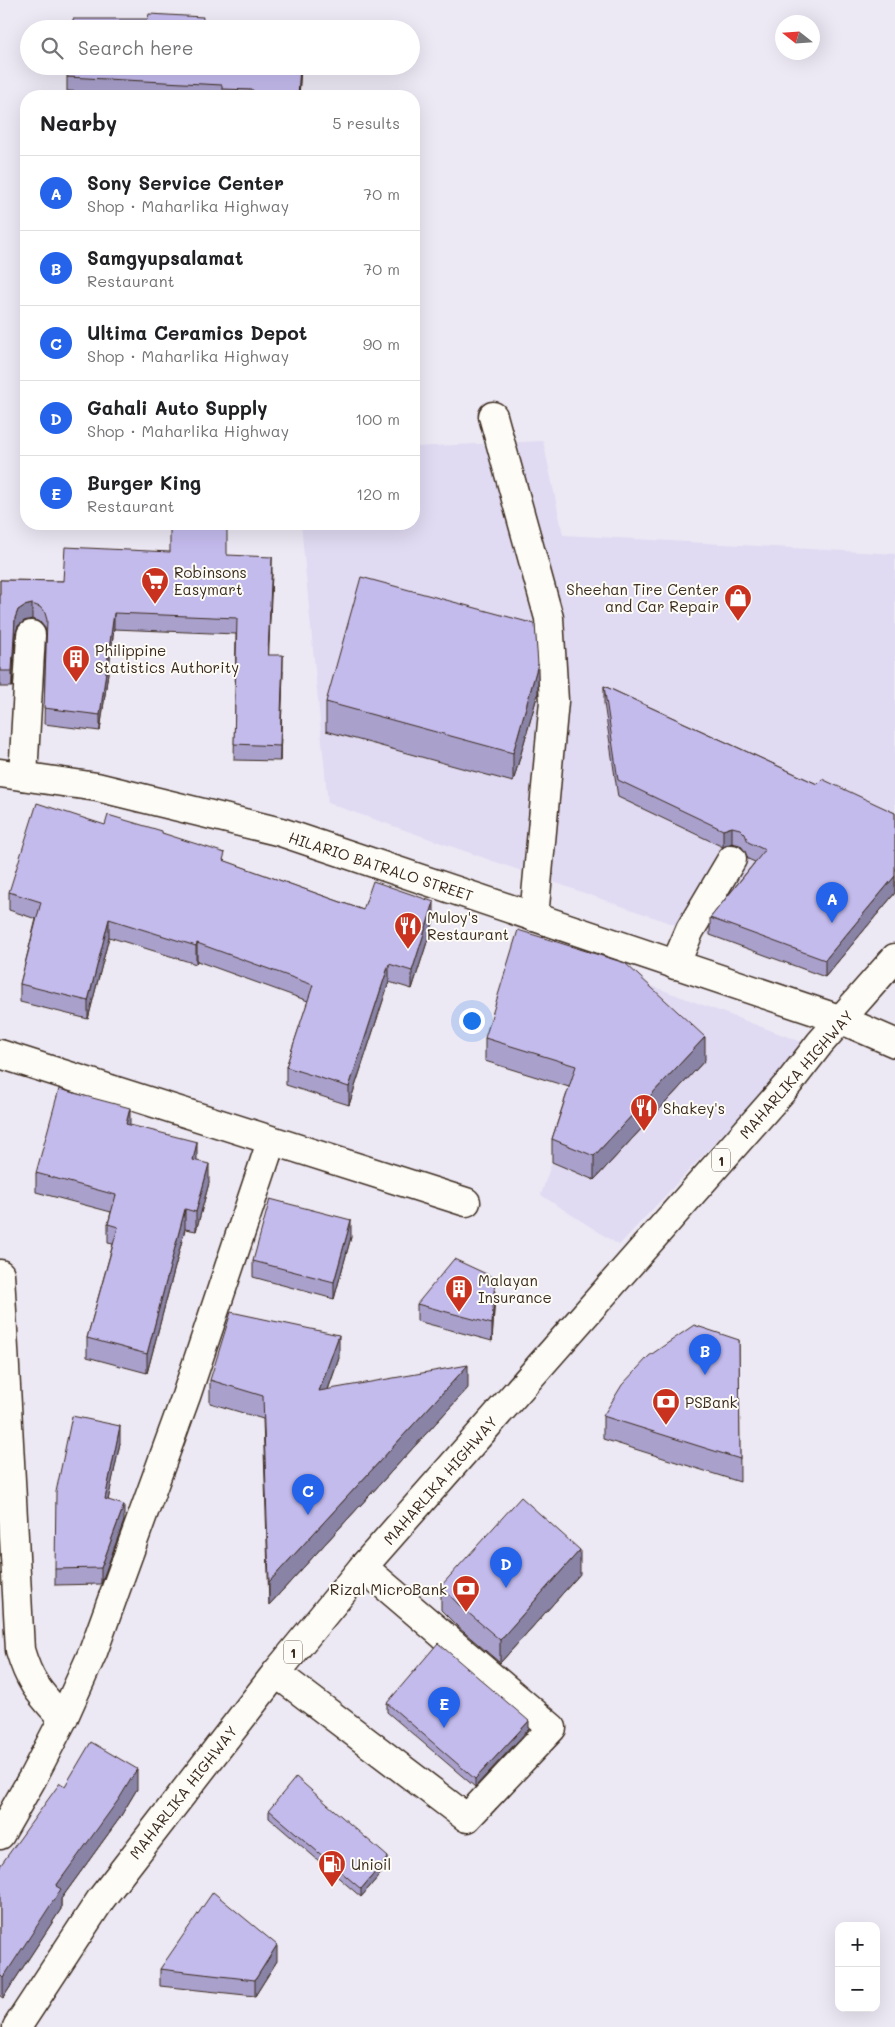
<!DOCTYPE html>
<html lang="en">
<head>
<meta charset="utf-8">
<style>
	:root { --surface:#fff; --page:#f2f2f2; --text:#202124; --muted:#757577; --line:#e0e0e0; --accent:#2563eb }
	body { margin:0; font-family:Mali,sans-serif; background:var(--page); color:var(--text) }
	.controls { position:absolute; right:15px; bottom:15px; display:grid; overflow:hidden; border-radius:10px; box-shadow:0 5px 20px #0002 }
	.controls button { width:45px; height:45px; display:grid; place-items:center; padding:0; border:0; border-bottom:1px solid var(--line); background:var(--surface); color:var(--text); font:25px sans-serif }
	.compass { position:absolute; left:775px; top:15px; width:45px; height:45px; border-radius:50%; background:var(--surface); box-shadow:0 5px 20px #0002; rotate:287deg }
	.you { position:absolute; left:471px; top:1020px; width:18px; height:18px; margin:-12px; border:4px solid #fff; border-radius:50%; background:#1a73e8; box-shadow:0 0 0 8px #1a73e833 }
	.badge { display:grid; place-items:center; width:32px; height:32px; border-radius:50%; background:var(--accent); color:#fff; font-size:16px; font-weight:700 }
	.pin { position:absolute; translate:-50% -41px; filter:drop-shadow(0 1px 2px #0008) }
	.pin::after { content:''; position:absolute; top:26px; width:18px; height:15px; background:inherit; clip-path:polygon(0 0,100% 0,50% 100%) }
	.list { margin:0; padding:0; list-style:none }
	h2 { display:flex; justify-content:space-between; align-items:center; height:65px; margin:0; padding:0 20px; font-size:21px }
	h2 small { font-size:16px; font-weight:400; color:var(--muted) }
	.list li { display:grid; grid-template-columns:32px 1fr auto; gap:15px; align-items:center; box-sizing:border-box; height:75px; padding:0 20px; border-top:1px solid var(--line) }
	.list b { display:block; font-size:19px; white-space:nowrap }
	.list p { margin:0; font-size:16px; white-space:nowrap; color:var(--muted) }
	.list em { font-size:16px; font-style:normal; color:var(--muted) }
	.icon { flex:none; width:28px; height:28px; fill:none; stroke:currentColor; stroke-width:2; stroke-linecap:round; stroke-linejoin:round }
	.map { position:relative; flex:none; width:895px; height:2027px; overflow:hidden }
	.search { position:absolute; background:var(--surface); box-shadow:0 5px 20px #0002; left:20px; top:20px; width:400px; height:55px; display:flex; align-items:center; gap:12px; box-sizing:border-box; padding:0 18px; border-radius:28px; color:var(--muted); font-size:19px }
	.panel { position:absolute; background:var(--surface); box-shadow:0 5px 20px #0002; left:20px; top:90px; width:400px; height:440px; border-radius:20px }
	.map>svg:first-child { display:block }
	.built { fill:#e0daf2 }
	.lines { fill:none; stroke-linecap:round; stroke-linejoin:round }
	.minor-casing { stroke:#3b2a1e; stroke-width:31 }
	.major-casing { stroke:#3b2a1e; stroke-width:31 }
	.minor { stroke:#fdfcf7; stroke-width:28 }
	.major { stroke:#fdfcf7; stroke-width:28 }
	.wall { fill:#a9a1cc; stroke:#3b2a1e }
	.shaded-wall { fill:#8983a6; stroke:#3b2a1e }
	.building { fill:#c4bbed; stroke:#3b2a1e }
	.labels { text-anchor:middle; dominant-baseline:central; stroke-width:4; stroke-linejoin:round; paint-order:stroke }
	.shield { fill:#fdfcf7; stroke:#75695f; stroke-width:1 }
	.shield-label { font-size:14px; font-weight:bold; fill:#3b2a1e }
	.poi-label { font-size:15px; fill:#3b2a1e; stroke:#fdfcf7; text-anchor:start }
	.street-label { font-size:15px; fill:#3b2a1e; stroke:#fdfcf7 }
</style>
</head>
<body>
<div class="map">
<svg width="895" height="2027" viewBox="0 0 895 2027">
	<rect width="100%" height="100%" fill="#ece8f4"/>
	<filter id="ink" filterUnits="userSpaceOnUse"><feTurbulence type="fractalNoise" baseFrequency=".02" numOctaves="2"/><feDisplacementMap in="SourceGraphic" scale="10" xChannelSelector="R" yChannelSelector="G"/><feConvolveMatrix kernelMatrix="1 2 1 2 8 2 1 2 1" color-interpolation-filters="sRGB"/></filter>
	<g filter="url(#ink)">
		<g class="built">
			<polygon points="543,441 563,535 895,554 895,829 710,935 690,930 328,803 301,524 414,524 414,447"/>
			<polygon points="625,976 807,1044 619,1245 541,1195 573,1100"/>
		</g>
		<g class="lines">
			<defs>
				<g id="minor">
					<polyline points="493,416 549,618 554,701 534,917"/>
					<polyline points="0,773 97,787 281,832 842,1020 895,1043"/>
					<polyline points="23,776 31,635"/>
					<polyline points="675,965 690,930 732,859"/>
					<polyline points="0,1054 466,1202"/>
					<path d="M0,1274l20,376c10,34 20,43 43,69"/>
					<polyline points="276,1673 467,1818 552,1728 363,1567"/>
					<polyline points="0,1835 32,1779 63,1719 93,1652 186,1396 271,1142"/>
				</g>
				<polyline id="major" points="17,2027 101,1899 276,1673 363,1567 789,1083 820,1043 895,958"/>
			</defs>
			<use href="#minor" class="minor-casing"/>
			<use href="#major" class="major-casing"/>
			<use href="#minor" class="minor"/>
			<use href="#major" class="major"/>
		</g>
		<g class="wall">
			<polygon points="301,66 299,96 155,96 67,91 67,77"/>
			<polygon points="227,555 272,572 268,655 283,671 280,761 234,760 236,634 114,629 100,731 44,724 46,633 45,628 40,622 32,619 24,621 18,626 15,634 12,687 0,687 0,580 63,581"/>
			<polygon points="604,686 817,784 895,813 895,893 825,977 710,935 710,918 755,862 748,859 745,851 740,845 732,843 723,847 618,797 604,703"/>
			<polygon points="538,693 513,782 326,731 326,702"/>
			<polygon points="105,825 162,833 225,861 363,910 434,920 412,989 389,982 349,1105 286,1085 286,1067 308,1001 197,961 196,964 109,937 88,1019 20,1002 20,984 36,919 9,910 9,892"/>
			<polygon points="485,1038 705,1060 594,1180 552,1162 552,1139 569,1087 485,1061"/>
			<polygon points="130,1125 197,1161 209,1183 196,1231 185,1229 147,1373 87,1357 87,1338 113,1244 108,1243 108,1224 111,1212 36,1192 36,1173"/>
			<polygon points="351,1237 334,1299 253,1277 253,1261"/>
			<polygon points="495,1294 492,1341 417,1321 417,1304"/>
			<polygon points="739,1340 740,1482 603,1439 603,1416"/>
			<polygon points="339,1358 328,1390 468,1388 269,1605 263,1419 210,1403 210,1380"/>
			<polygon points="120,1443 108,1500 124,1521 101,1584 55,1585 55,1569"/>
			<polygon points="580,1574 500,1663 458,1627 441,1610 441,1586"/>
			<polygon points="387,1703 529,1729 475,1787 387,1712"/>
			<polygon points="65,1786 137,1789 119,1819 61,1899 61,1909 3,1998 0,1996 0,1866"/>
			<polygon points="269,1810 388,1865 361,1897 269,1818"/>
			<polygon points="277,1961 255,1996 160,1986 160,1969"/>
		</g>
		<g class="shaded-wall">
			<polygon points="300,66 301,66 299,96 298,96"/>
			<polygon points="272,557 272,572 268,670 268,655"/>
			<polygon points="32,604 32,619 24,621 18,626 15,634 12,687 12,671 15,618 18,610 24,606"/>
			<polygon points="114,613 114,629 100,731 100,715"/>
			<polygon points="283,655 283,671 280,761 280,746"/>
			<polygon points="538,664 538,693 513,782 513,753"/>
			<polygon points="732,827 732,843 723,847 723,830"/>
			<polygon points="895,876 895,893 825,977 825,960"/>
			<polygon points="434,902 434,920 412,989 412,971"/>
			<polygon points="109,919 109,937 88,1019 88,1001"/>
			<polygon points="197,943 197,961 196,964 196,946"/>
			<polygon points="389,964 389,982 349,1105 349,1087"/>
			<polygon points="705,1037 705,1060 594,1180 594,1156"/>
			<polygon points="130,1108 130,1128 126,1124"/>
			<polygon points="197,1142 197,1162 193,1160"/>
			<polygon points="209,1164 209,1183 196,1231 196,1212"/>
			<polygon points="185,1209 185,1229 147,1373 147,1354"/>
			<polygon points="351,1220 351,1237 334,1299 334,1282"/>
			<polygon points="495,1278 495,1294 492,1341 492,1324"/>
			<polygon points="339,1335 339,1358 319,1415 319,1391"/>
			<polygon points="468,1365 468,1388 269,1605 269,1582"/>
			<polygon points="120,1426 120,1443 105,1515 105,1499"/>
			<polygon points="124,1505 124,1521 101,1584 101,1568"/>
			<polygon points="580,1550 580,1574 500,1663 500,1640"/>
			<polygon points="529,1721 529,1729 475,1787 475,1779"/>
			<polygon points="137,1769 137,1789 119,1819 61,1899 61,1909 3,1998 3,1978 56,1886"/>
			<polygon points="388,1857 388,1865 361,1897 361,1889"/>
			<polygon points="277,1945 277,1961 255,1996 255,1980"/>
		</g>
		<g class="building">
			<polygon points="149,14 203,17 202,29 72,29 73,19 148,19"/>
			<polygon points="68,66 300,66 298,96 252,96 253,90 222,89 222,85 67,77"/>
			<polygon points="170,524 227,524 227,555 272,557 268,655 283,655 280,746 234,744 237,618 114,613 100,715 44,708 47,620 45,613 40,607 32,604 24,606 18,610 15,618 12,671 0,671 0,580 63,581 65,547 170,552"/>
			<polygon points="361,577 535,624 538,664 513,753 326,702"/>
			<polygon points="604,686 817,784 822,779 895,813 895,876 825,960 710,918 765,850 748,842 745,834 740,829 732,827 723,830 618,780"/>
			<polygon points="37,803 105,825 108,815 162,831 162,833 225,853 223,860 363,910 373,881 434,902 412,971 389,964 349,1087 286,1067 313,985 197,943 196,946 109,919 88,1001 20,984 41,902 9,892"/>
			<polygon points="518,930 625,963 705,1037 594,1156 552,1139 576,1066 485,1038"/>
			<polygon points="59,1089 130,1108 126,1124 197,1142 193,1160 209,1164 196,1212 185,1209 147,1354 87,1338 118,1227 108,1224 116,1195 36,1173"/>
			<polygon points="270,1199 351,1220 334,1282 253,1261"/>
			<polygon points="454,1259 495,1278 492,1324 417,1304"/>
			<polygon points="231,1312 339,1335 319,1391 468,1365 269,1582 263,1396 210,1380"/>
			<polygon points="694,1325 739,1340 740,1459 603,1416 622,1385 649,1356"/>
			<polygon points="72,1416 120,1426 105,1499 124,1505 101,1568 55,1569 56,1492"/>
			<polygon points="521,1497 580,1550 500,1640 458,1604 441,1586"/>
			<polygon points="438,1643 529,1721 475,1779 387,1703"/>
			<polygon points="91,1742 137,1769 119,1799 56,1886 61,1889 3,1978 0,1975 0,1866 60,1783 65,1786"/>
			<polygon points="296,1777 388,1857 361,1889 269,1810"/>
			<polygon points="213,1892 277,1945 255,1980 160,1969"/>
		</g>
	</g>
	<defs>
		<symbol id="supermarket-pin" viewBox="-11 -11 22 30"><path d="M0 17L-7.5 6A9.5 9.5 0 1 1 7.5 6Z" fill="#c8321e" stroke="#fdfcf7"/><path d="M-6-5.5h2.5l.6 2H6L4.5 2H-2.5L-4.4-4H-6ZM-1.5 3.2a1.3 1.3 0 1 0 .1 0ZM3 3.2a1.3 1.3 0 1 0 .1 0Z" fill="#fff"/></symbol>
		<symbol id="shop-pin" viewBox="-11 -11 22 30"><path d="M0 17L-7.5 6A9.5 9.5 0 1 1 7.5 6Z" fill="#c8321e" stroke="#fdfcf7"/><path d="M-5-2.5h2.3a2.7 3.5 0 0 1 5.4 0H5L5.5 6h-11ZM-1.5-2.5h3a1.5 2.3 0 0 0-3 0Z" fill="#fff"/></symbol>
		<symbol id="building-pin" viewBox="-11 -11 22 30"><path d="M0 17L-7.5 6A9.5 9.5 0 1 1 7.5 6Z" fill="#c8321e" stroke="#fdfcf7"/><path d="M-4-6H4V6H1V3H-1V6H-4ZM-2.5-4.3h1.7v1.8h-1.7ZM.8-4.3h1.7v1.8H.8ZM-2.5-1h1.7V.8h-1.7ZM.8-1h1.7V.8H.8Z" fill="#fff"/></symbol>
		<symbol id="restaurant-pin" viewBox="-11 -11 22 30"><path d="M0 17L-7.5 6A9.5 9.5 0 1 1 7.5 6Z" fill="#c8321e" stroke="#fdfcf7"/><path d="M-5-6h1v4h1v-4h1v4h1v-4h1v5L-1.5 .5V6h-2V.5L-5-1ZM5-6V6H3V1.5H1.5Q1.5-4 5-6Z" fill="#fff"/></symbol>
		<symbol id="bank-pin" viewBox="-11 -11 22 30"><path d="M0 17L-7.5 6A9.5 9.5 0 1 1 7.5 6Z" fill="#c8321e" stroke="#fdfcf7"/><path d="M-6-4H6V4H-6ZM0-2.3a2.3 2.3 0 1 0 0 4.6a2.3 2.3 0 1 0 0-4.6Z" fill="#fff"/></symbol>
		<symbol id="fuel-pin" viewBox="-11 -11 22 30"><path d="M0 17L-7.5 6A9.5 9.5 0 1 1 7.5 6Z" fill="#c8321e" stroke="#fdfcf7"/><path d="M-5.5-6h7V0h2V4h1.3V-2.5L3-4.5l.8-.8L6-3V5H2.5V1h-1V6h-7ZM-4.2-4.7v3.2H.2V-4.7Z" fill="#fff"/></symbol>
	</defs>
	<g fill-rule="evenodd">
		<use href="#supermarket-pin" x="139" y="565" width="32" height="43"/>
		<use href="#shop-pin" x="722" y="582" width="32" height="43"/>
		<use href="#building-pin" x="60" y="643" width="32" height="43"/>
		<use href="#restaurant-pin" x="392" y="910" width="32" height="43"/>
		<use href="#restaurant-pin" x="628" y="1092" width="32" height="43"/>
		<use href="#building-pin" x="443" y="1273" width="32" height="43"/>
		<use href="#bank-pin" x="650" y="1386" width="32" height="43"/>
		<use href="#bank-pin" x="450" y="1573" width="32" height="43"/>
		<use href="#fuel-pin" x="316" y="1848" width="32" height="43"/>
	</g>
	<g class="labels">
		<g class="shield">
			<rect x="712" y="1148.5" width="18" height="23" rx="4"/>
			<rect x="284" y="1640.5" width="18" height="23" rx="4"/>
		</g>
		<g class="shield-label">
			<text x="721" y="1160">1</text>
			<text x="293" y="1652">1</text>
		</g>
		<g class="poi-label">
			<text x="174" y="572">Robinsons<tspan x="174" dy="17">Easymart</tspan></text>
			<text x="719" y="589" text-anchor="end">Sheehan Tire Center<tspan x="719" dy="17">and Car Repair</tspan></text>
			<text x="95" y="650">Philippine<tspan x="95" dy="17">Statistics Authority</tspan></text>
			<text x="427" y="917">Muloy's<tspan x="427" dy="17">Restaurant</tspan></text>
			<text x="663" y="1108">Shakey's</text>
			<text x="478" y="1280">Malayan<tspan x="478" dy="17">Insurance</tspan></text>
			<text x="685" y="1402">PSBank</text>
			<text x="447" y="1589" text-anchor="end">Rizal MicroBank</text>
			<text x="351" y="1864">Unioil</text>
		</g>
		<g class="street-label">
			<text transform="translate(381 866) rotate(18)">HILARIO BATRALO STREET</text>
			<text transform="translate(796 1074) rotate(-49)">MAHARLIKA HIGHWAY</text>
			<text transform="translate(440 1480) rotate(-49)">MAHARLIKA HIGHWAY</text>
			<text transform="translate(183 1792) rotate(-52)">MAHARLIKA HIGHWAY</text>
		</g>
	</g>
</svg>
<div class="controls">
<button>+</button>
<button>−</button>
</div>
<svg class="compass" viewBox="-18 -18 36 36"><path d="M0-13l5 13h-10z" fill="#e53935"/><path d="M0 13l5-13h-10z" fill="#757577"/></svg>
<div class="you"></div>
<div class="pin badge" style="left:832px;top:923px">A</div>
<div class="pin badge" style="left:705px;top:1375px">B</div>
<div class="pin badge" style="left:308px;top:1515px">C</div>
<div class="pin badge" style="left:506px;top:1588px">D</div>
<div class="pin badge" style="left:444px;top:1728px">E</div>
<div class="search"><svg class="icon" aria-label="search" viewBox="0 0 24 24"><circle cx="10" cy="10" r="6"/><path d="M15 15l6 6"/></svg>Search here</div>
<section class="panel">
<h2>Nearby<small>5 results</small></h2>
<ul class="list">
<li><span class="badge">A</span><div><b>Sony Service Center</b><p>Shop · Maharlika Highway</p></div><em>70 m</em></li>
<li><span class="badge">B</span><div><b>Samgyupsalamat</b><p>Restaurant</p></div><em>70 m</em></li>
<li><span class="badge">C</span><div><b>Ultima Ceramics Depot</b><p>Shop · Maharlika Highway</p></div><em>90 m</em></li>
<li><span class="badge">D</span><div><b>Gahali Auto Supply</b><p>Shop · Maharlika Highway</p></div><em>100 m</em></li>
<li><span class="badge">E</span><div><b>Burger King</b><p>Restaurant</p></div><em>120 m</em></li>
</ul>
</section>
</div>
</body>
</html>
